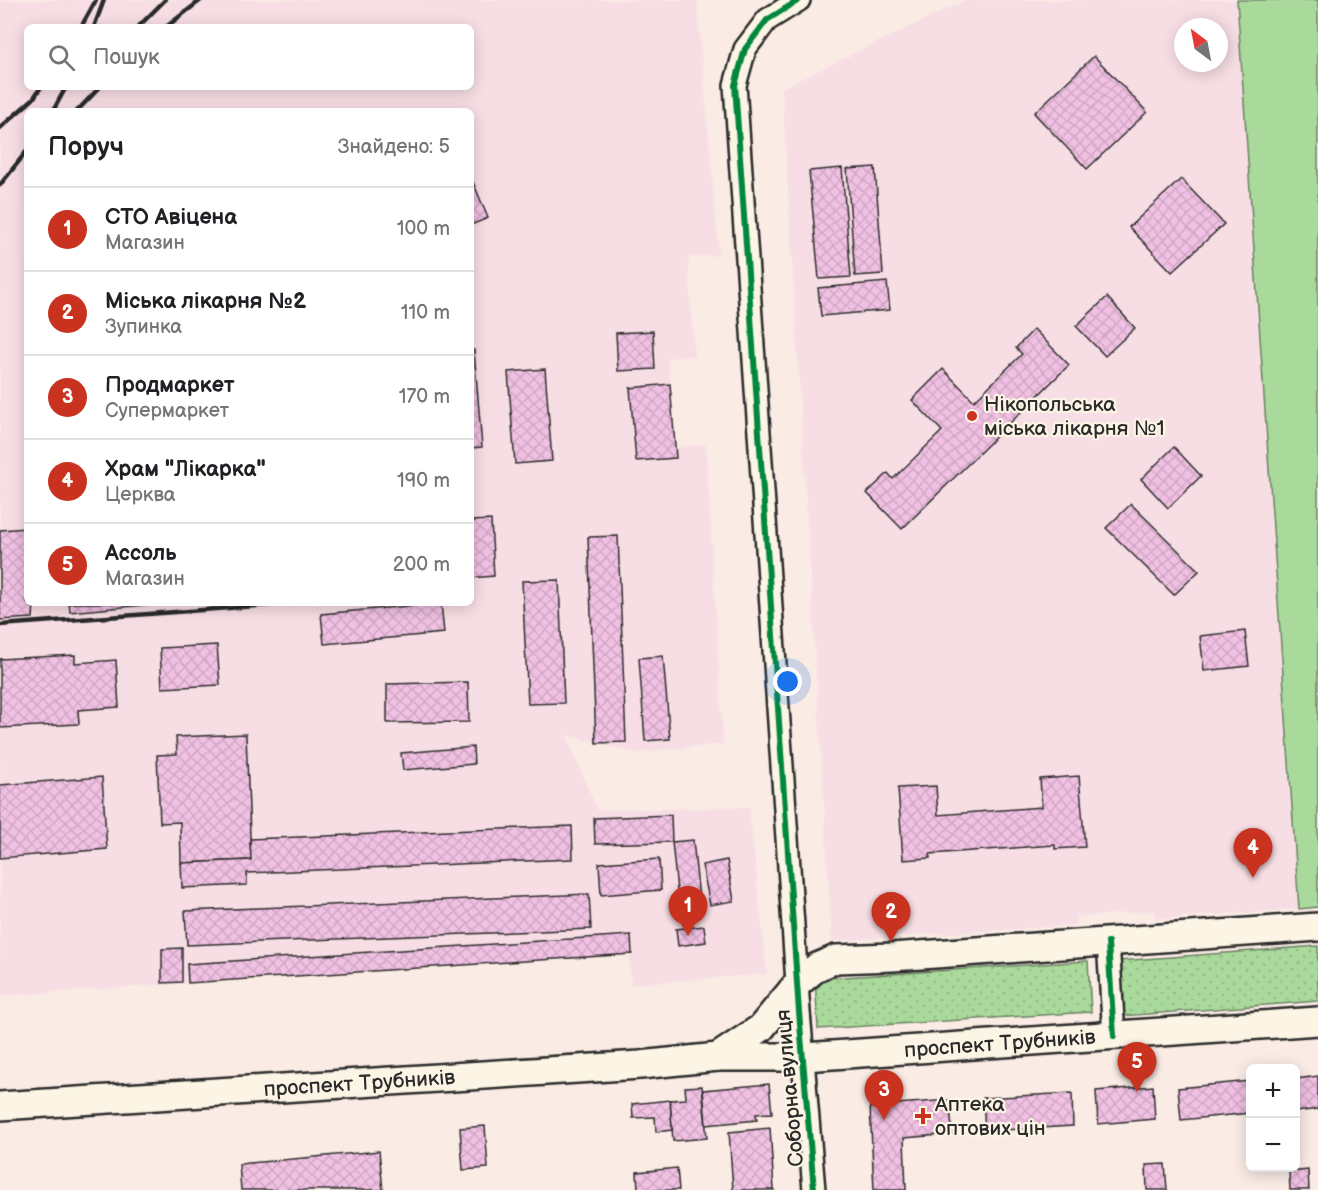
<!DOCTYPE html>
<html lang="uk">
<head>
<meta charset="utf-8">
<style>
	:root { --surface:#fff; --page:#f2f2f2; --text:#202124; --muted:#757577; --line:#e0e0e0; --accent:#c8321e }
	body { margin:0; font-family:"Balsamiq Sans",sans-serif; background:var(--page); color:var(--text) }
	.controls { position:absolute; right:18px; bottom:18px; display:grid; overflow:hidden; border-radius:9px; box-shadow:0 3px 15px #0003 }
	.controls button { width:54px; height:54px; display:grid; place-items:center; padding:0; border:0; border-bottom:2px solid var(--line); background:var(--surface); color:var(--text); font:30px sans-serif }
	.compass { position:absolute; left:1174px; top:18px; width:54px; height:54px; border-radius:50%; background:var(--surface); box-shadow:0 3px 15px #0003; rotate:328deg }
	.you { position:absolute; left:788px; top:682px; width:21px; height:21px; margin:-15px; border:4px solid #fff; border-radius:50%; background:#1a73e8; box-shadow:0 0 0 9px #1a73e833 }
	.badge { display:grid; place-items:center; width:39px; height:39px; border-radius:50%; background:var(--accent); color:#fff; font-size:20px; font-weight:700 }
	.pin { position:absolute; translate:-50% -50px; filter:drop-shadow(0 2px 3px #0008) }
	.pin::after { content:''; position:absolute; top:32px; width:21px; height:18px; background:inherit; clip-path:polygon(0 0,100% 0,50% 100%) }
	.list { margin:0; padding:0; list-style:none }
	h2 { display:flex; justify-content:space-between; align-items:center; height:78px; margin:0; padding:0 24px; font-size:26px }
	h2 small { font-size:20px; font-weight:400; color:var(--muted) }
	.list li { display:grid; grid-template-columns:39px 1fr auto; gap:18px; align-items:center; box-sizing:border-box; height:84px; padding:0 24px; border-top:2px solid var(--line) }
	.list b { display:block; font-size:22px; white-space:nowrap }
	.list p { margin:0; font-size:20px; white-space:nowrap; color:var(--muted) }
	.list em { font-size:20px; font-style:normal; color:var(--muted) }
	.icon { flex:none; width:33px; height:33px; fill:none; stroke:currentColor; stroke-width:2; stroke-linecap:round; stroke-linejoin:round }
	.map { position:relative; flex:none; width:1318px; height:1190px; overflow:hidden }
	.search { position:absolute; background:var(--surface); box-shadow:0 3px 15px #0003; left:24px; top:24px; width:450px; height:66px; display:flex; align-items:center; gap:15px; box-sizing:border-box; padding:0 21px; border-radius:9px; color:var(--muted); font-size:22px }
	.panel { position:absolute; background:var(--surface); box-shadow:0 3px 15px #0003; left:24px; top:108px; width:450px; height:498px; border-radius:9px }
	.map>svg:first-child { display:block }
	.built { fill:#f7dee4; fill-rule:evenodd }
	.grass { fill:#a9da9b; stroke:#6a8263; stroke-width:1.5 }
	.park { fill:url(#park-dots); stroke:#6a8263; stroke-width:1.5 }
	.building { fill:url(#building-cross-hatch); stroke:#2b2b2b; stroke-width:1.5 }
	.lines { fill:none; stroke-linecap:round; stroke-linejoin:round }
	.minor-casing { stroke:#2b2b2b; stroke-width:26 }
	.major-casing { stroke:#2b2b2b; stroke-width:32 }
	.minor { stroke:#fcf5e5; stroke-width:21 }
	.major { stroke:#fcf5e5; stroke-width:27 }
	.rail { stroke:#2b2b2b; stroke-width:4.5 }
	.cycleway-casing { stroke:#fcf5e5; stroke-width:10 }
	.cycleway { stroke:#00873e; stroke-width:6 }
	.poi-dot { fill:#c8321e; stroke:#fcf5e5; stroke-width:2 }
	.labels { text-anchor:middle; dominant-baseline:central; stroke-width:4.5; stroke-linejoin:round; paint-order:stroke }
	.poi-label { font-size:21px; fill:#2b2b2b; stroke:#fcf5e5; text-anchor:start }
	.street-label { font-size:21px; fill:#2b2b2b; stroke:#fcf5e5 }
</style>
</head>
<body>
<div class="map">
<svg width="1318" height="1190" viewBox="0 0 1318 1190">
	<defs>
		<pattern id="park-dots" width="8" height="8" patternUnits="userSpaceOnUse" patternTransform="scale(1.5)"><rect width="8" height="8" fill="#a9da9b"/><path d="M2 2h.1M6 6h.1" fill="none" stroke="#92bb86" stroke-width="1.8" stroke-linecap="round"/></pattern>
		<pattern id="building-cross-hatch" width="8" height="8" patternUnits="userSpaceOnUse" patternTransform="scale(1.5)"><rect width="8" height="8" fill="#f1c1e3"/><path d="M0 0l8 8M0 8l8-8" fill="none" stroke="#cfa6c3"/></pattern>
	</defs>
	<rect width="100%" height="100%" fill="#faebe5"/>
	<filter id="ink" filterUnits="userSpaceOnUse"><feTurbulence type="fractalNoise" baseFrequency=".0167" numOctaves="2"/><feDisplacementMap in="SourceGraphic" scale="12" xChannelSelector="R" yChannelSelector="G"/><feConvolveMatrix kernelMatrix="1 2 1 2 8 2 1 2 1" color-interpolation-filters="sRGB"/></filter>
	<g filter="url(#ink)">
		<g class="built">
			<path d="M0,0h697l22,255 -31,2 6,99 -26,2 8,89 30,-2 17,299 -90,9 -67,-18 31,75 152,-3 18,167 -136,10 -2,-31 -629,43zM27,27h444v60h-444zM27,111h444v492h-444z"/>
			<path d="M966,0h271l62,909 -144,10 -1,-8 -78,6v8l-244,16 -50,-853zM1183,27h36v36h-36z"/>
		</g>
		<polygon class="grass" points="1237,0 1318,0 1318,907 1299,909"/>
		<g class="park">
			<polygon points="1318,946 1318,1001 1122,1016 1118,961"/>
			<polygon points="1088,961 1091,1012 818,1029 815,979"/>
		</g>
		<g class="building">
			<polygon points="1094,56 1147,112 1087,169 1034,113"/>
			<polygon points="875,167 883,274 855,276 847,169"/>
			<polygon points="842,168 851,277 819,279 809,171"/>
			<polygon points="471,177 488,218 471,225"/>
			<polygon points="1181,179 1224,224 1172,272 1129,227"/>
			<polygon points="887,282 890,310 821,316 818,288"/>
			<polygon points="1107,297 1135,328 1105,356 1076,326"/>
			<polygon points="1034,329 1069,365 902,529 867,493 888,473 893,479 942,431 912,400 943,369 974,401 1022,354 1016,348"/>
			<polygon points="653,331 655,369 618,371 616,333"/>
			<polygon points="471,350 474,350 482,447 471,448"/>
			<polygon points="545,369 552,461 515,464 508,372"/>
			<polygon points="670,384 676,458 636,461 630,388"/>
			<polygon points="1174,447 1201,476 1168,508 1141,479"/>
			<polygon points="1131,504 1199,571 1174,595 1106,528"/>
			<polygon points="491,520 494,576 471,578 471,521"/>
			<polygon points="27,528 27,603 34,603 33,618 0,620 0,530"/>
			<polygon points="618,536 626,742 596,743 588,537"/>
			<polygon points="559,580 564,703 528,704 522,581"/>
			<polygon points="69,603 166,603 70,612"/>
			<polygon points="441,603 444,633 324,644 321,614"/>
			<polygon points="1245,631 1249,666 1204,671 1200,636"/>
			<polygon points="217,645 220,685 162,688 160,648"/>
			<polygon points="75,655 75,663 116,660 119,707 78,710 79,724 0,728 0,659"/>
			<polygon points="663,656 670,739 645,741 639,658"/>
			<polygon points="468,682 469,722 387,723 387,684"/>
			<polygon points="246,734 251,860 181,863 180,822 160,823 157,755 177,754 176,737"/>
			<polygon points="473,747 474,764 403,770 401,753"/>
			<polygon points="1079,776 1085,847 1055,849 1055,845 930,854 930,858 903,860 898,788 936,786 938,815 1042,807 1040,779"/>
			<polygon points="102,777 107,849 0,858 0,785"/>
			<polygon points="671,815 672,842 595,844 594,818"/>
			<polygon points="572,826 573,859 247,873 247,885 182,888 181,863 251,860 250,839"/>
			<polygon points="693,840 700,908 679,910 672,842"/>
			<polygon points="659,859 661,890 601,895 599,863"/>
			<polygon points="727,860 734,901 710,905 702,865"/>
			<polygon points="589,894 591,929 187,945 185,911"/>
			<polygon points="704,926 706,942 678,946 676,929"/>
			<polygon points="631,935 632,954 188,983 187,964"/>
			<polygon points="182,948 182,982 162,983 162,949"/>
			<polygon points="1318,1076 1318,1109 1296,1112 1296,1079"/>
			<polygon points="1250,1081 1250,1113 1181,1120 1178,1088"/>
			<polygon points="769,1084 772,1113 756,1114 757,1120 706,1125 703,1090"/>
			<polygon points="702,1086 707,1138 673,1141 670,1100 686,1099 685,1087"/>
			<polygon points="1153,1086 1155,1119 1098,1124 1096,1091"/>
			<polygon points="1072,1093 1073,1126 985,1131 983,1098"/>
			<polygon points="670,1100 672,1130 656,1132 655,1117 633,1118 632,1104"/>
			<polygon points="950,1100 952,1134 904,1138 906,1190 874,1190 870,1106"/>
			<polygon points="485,1126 488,1168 463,1170 460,1128"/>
			<polygon points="770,1128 774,1190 733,1190 729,1132"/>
			<polygon points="379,1151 383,1190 241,1190 239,1164"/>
			<polygon points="1165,1164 1167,1190 1147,1190 1146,1165"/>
			<polygon points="677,1168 679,1190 638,1190 637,1172"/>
			<polygon points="1308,1170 1309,1190 1290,1190 1289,1172"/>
		</g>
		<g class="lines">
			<defs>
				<g id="minor">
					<polyline points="799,0 767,20 745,49 735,85 799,1012 814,1190"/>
					<polyline points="1108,942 1114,1036"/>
				</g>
				<g id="major">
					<polyline points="718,1057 761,1028 798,983 817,967 836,959 892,957 1318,927"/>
					<path id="s1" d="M0,1106l640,-41 78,-8h86l514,-36"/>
				</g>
			</defs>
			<use href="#minor" class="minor-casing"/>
			<use href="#major" class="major-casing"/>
			<use href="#minor" class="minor"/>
			<use href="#major" class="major"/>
			<g class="rail">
				<polyline points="81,27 96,0"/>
				<polyline points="94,27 104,0"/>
				<polyline points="138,27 165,0"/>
				<polyline points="166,27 201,0"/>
				<polyline points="53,111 66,87"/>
				<polyline points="77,111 100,87"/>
				<polyline points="0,128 33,99 41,87"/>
				<polyline points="0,185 27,151"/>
				<polyline points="0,625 296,603"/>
			</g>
			<defs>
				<g id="cycleway">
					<polyline points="799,0 767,20 745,49 735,85 799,1012 814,1190"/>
					<polyline points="1108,942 1114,1036"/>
				</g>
			</defs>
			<use href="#cycleway" class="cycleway-casing"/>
			<use href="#cycleway" class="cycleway"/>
		</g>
	</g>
	<g class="poi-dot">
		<circle cx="972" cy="416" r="6"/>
		<path d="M920 1107h6v6h6v6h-6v6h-6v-6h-6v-6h6z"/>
	</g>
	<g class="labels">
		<g class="poi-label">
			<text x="984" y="404">Нікопольська<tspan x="984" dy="24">міська лікарня №1</tspan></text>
			<text x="935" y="1104">Аптека<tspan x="935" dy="24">оптових цін</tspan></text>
		</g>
		<g class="street-label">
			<text stroke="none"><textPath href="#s1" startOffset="1002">проспект Трубників</textPath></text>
			<text stroke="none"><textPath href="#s1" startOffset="360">проспект Трубників</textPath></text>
			<text transform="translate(790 1088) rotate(-95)">Соборна вулиця</text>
		</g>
	</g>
</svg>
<div class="controls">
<button>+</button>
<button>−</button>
</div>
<svg class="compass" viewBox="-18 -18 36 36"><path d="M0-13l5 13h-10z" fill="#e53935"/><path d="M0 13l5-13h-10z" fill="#757577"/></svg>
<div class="you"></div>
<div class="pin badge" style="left:688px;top:936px">1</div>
<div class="pin badge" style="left:891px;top:942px">2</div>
<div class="pin badge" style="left:884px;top:1120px">3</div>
<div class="pin badge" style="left:1253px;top:878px">4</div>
<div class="pin badge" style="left:1137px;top:1092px">5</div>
<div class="search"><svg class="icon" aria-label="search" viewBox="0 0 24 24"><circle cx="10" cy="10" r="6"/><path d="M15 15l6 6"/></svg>Пошук</div>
<section class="panel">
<h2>Поруч<small>Знайдено: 5</small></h2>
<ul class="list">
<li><span class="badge">1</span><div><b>СТО Авіцена</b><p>Магазин</p></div><em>100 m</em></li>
<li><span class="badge">2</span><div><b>Міська лікарня №2</b><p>Зупинка</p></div><em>110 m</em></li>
<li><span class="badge">3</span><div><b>Продмаркет</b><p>Супермаркет</p></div><em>170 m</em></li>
<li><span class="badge">4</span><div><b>Храм &quot;Лікарка&quot;</b><p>Церква</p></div><em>190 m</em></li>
<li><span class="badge">5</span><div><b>Ассоль</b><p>Магазин</p></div><em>200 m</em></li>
</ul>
</section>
</div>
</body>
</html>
